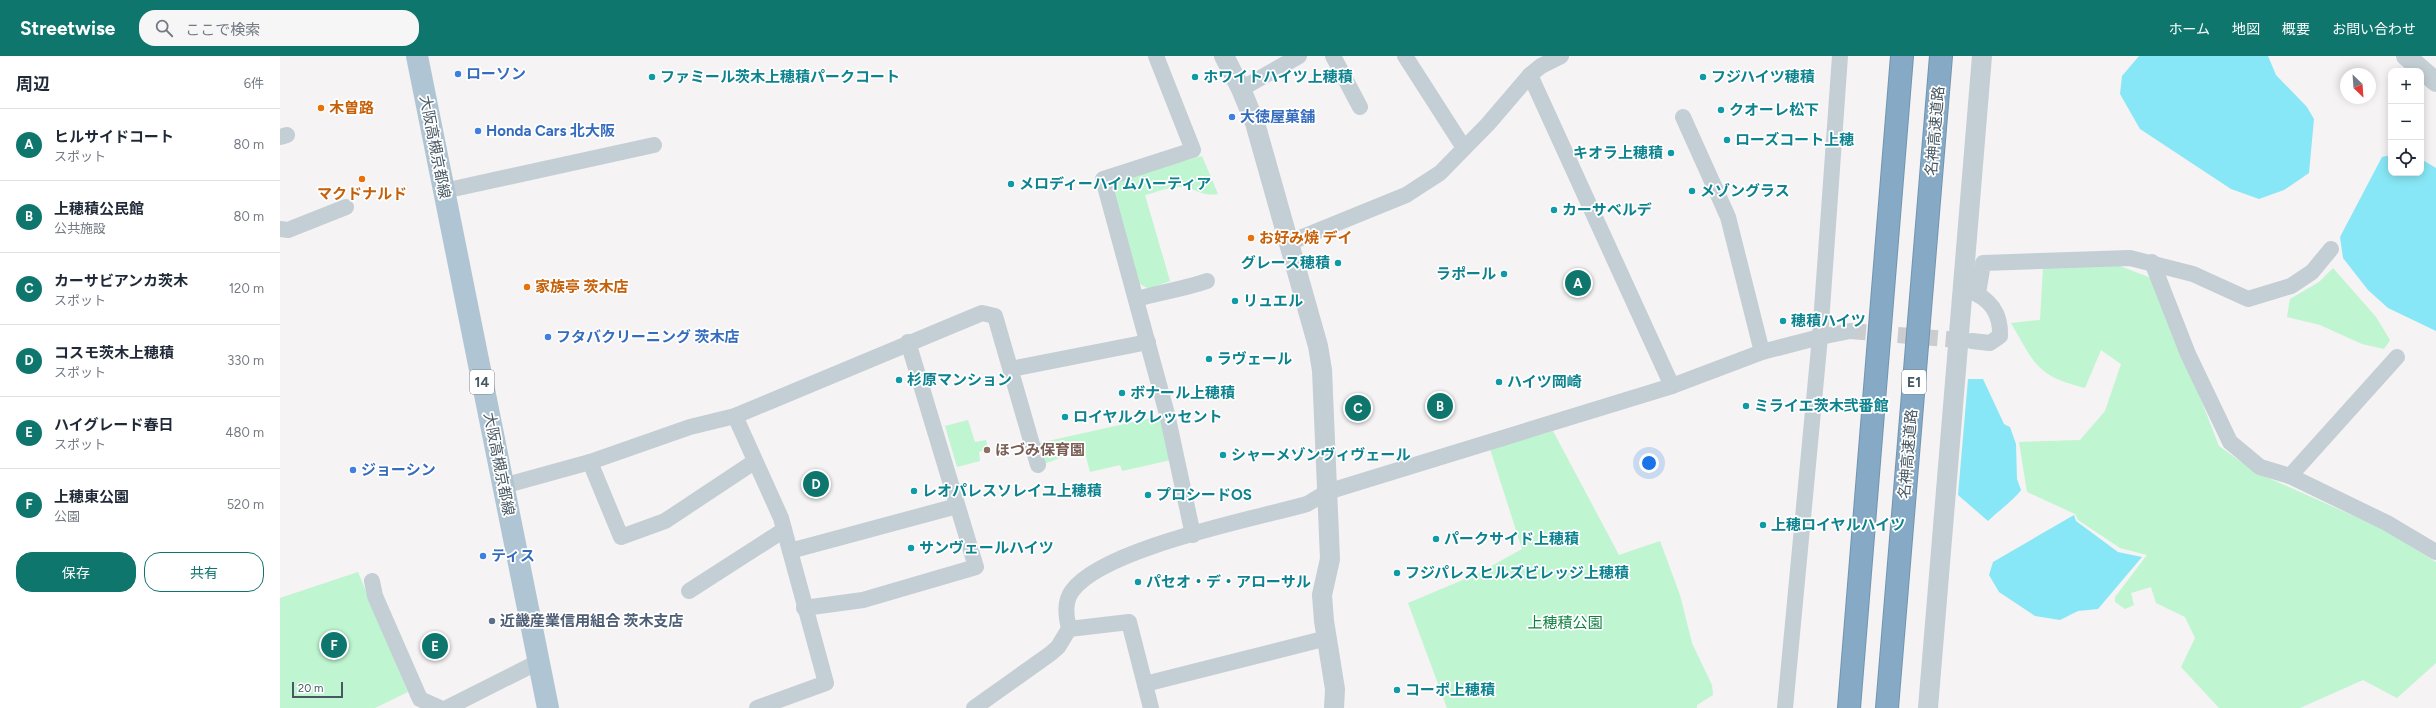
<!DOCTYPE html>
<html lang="ja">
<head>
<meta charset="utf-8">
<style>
	:root { --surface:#fff; --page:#f6f6f7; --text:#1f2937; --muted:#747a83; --line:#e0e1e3; --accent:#0f766e }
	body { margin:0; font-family:Figtree,"Noto Sans JP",sans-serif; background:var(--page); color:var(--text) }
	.controls { position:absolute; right:12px; top:12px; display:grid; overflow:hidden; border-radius:8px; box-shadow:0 2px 10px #0003 }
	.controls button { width:36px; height:36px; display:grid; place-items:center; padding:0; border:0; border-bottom:1px solid var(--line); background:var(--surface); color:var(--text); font:20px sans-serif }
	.compass { position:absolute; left:2060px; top:12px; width:36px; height:36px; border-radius:50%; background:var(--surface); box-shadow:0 2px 10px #0003; rotate:155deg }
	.scale { position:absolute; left:12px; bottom:10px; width:51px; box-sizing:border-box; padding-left:4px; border:2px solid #485863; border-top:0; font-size:11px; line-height:14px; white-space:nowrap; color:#485863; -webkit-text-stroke:3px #fff; paint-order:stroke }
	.you { position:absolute; left:1369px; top:407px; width:14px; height:14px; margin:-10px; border:3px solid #fff; border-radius:50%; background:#1a73e8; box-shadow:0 0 0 6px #1a73e833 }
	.badge { display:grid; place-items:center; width:26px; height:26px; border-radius:50%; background:var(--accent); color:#fff; font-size:13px; font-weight:700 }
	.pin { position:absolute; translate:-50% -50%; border:2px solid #fff; box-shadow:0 1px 4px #0006 }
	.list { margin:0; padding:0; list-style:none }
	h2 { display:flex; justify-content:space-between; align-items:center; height:52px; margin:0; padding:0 16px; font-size:17px }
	h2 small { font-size:13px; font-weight:400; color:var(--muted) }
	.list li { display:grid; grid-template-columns:26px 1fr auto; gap:12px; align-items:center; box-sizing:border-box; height:72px; padding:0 16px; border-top:1px solid var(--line) }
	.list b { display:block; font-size:15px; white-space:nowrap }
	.list p { margin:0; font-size:13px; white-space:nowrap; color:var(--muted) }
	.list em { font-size:13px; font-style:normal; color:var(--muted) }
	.actions { display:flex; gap:8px; padding:12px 16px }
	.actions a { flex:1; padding:9px 0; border:1px solid var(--accent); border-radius:16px; text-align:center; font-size:14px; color:var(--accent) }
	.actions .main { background:var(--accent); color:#fff }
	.icon { flex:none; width:22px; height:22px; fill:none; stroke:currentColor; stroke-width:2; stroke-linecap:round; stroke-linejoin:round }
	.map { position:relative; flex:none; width:2156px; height:652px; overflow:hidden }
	header { display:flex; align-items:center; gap:24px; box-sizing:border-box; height:56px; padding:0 20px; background:var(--accent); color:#fff }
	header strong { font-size:19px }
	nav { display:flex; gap:22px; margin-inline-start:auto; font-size:14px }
	.search { width:280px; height:36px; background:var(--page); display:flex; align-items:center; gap:10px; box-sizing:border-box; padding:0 14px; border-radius:16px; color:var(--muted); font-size:15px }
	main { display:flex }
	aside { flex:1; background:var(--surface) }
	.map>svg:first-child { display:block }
	.green { fill:#bff5d0 }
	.water { fill:#88e7f6 }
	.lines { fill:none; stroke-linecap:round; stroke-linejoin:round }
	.minor-tunnel { stroke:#cacccf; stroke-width:16; stroke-dasharray:16 8; stroke-linecap:butt }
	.motorway-casing { stroke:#7195b1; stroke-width:24 }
	.minor { stroke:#c3ced5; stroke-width:16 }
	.tertiary { stroke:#c3ced5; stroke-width:20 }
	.primary { stroke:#b0c5d3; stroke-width:22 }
	.motorway { stroke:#86aac5; stroke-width:22 }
	.shop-dot { fill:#3f7fe0; stroke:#fff; stroke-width:1.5 }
	.culture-dot { fill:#0f9aa8; stroke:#fff; stroke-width:1.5 }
	.food-dot { fill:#e8710a; stroke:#fff; stroke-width:1.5 }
	.education-dot { fill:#8d6e63; stroke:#fff; stroke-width:1.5 }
	.service-dot { fill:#5c6f8a; stroke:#fff; stroke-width:1.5 }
	.labels { text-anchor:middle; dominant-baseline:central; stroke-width:3.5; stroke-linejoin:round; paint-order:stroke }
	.shield { fill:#fff; stroke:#7f8a92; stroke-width:1 }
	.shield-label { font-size:14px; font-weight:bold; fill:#485863 }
	.shop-label { font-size:15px; font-weight:bold; fill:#366cbe; stroke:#fff; text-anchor:start }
	.culture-label { font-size:15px; font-weight:bold; fill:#0d838f; stroke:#fff; text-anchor:start }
	.food-label { font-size:15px; font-weight:bold; fill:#c56008; stroke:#fff; text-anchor:start }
	.street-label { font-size:15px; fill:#485863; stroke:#fff }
	.education-label { font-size:15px; font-weight:bold; fill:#785e54; stroke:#fff; text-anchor:start }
	.service-label { font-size:15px; font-weight:bold; fill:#4e5e75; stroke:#fff; text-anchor:start }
	.park-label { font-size:15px; fill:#0e8240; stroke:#fff }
</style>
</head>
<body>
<header>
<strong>Streetwise</strong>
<div class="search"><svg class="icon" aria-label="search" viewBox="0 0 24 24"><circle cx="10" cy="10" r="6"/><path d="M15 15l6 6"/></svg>ここで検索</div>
<nav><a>ホーム</a><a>地図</a><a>概要</a><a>お問い合わせ</a></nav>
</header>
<main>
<aside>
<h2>周辺<small>6件</small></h2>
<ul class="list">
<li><span class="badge">A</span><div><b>ヒルサイドコート</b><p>スポット</p></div><em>80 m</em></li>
<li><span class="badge">B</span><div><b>上穂積公民館</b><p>公共施設</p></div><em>80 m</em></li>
<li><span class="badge">C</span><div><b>カーサビアンカ茨木</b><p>スポット</p></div><em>120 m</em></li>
<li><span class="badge">D</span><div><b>コスモ茨木上穂積</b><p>スポット</p></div><em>330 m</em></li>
<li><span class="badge">E</span><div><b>ハイグレード春日</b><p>スポット</p></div><em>480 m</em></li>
<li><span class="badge">F</span><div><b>上穂東公園</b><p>公園</p></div><em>520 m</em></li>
</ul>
<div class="actions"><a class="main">保存</a><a>共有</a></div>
</aside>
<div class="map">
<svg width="2156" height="652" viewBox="0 0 2156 652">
	<rect width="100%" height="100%" fill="#f5f3f3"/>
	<g class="green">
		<path d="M922,100l16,38c-17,3 -21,-6 -36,-7 -12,-1 -25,5 -37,8l25,86 -21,8 -11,-6 -25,-92 6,-11z"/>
		<path d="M1824,204l50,19 65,167 36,26 126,56 55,34v101l-39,35 -34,-18 -63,28h-81l-38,-41 14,-29 -10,-21 -29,-14 -5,-16 -20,6 3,12 -9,4 -10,-7v-5l32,-42 -27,-7 -42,-28 -3,-6 -48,-22 -8,-50 61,-2 25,-29 16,-47 -20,-14 -16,38c-49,-12 -50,-24 -74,-65l29,-3 3,-53z"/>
		<polygon points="2053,212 2096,261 2110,284 2104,293 2082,288 2040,269 2007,261 2010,243 2039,226"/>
		<polygon points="880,360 891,404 842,415 840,409 810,416 804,393 764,408 759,387"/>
		<polygon points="688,364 695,386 706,384 708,393 699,396 700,405 677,411 665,370"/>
		<polygon points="1273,375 1339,499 1380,485 1400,539 1412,587 1432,629 1433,639 1417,649 1417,652 1167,652 1128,547 1197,518 1242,493 1210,393"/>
		<polygon points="78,516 128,636 95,652 0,652 0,542"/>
	</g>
	<g class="water">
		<polygon points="1859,0 1988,0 1996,19 2027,51 2034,63 2029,117 2004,134 1979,143 1951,133 1860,73 1840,38 1842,20"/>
		<polygon points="2111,99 2111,117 2141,117 2141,103 2156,112 2156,275 2108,252 2088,234 2063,202 2060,181 2102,101"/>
		<path d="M1688,323h15l21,45 6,3 6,17 1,35 4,11c-4,7 -26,24 -33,31l-30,-26z"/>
		<polygon points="1794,459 1796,465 1838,496 1862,501 1818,553 1798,555 1780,564 1755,560 1719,536 1709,519 1713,506"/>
	</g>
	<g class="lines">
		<polyline class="minor-tunnel" points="1570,275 1690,285"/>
		<defs>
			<g id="motorway">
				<polyline points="1569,652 1622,0"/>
				<polyline points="1607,652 1661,0"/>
			</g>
		</defs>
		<use href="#motorway" class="motorway-casing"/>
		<g class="minor">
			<polyline points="876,0 913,94 823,123 887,358 913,479"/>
			<polyline points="1053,0 1080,51"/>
			<polyline points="1125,0 1184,92"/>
			<polyline points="1250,19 1392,330"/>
			<polyline points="961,33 1019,0"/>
			<polyline points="1403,61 1448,161 1482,296"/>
			<polyline points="0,81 7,79"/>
			<polyline points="164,135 374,89"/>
			<polyline points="0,173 8,174 66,151"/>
			<polyline points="1008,187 1126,139 1160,117 1208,68 1250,19 1261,10 1281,0"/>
			<polyline points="1872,206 1908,298 1950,386 1980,411 2010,420 2107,467 2156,496"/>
			<path d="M1689,235c21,7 32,23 31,45l-10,7 -18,-2"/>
			<polyline points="1698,238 1703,207 1850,202 1913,218 1968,243 2011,230 2032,216 2051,193"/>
			<path d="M857,243c24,-7 47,-10 70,-18"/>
			<polyline points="731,313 868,286"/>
			<polyline points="455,360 501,462 546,627 477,652"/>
			<polyline points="310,406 341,481 385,465 474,406"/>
			<polyline points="2010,420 2117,301"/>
			<polyline points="223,430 310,406 410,371 455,360 702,257 715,260 758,409"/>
			<polyline points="510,495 677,450"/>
			<polyline points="92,525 95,540 140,643 160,652"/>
			<polyline points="409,535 504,474"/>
			<polyline points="524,552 583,544 696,511 628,286"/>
			<polyline points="789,573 849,566 871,652"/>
			<polyline points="865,628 1047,582"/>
			<polyline points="167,652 258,606"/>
			<path d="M694,652l76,-54 8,-7 11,-18c-3,-13 -5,-27 3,-38 31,-43 182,-72 235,-87l20,-12 345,-106 90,-34 58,-15 30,-6"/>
			<polyline points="1505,652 1540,281 1560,0"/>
		</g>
		<g class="tertiary">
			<polyline points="944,0 961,33 975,67 1038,290 1042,314 1050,503 1042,539 1044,565 1055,633 1054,652"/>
			<polyline points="2126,0 2156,26"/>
			<polyline points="1648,652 1702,0"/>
		</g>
		<polyline class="primary" points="137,0 268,652"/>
		<use href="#motorway" class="motorway"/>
	</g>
	<g class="shop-dot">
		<circle cx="178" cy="18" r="4"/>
		<circle cx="952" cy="61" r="4"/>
		<circle cx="198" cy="75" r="4"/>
		<circle cx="268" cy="281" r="4"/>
		<circle cx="73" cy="414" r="4"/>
		<circle cx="203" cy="500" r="4"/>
	</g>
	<g class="culture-dot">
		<circle cx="372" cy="21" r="4"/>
		<circle cx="915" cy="21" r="4"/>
		<circle cx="1423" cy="21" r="4"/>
		<circle cx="1441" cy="54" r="4"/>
		<circle cx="1447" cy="84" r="4"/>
		<circle cx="1391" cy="97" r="4"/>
		<circle cx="731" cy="128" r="4"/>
		<circle cx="1412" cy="135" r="4"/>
		<circle cx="1274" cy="154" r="4"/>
		<circle cx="1058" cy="207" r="4"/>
		<circle cx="1224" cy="218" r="4"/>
		<circle cx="955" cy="245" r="4"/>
		<circle cx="1503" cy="265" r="4"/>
		<circle cx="929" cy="303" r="4"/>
		<circle cx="619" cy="324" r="4"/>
		<circle cx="1219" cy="326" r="4"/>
		<circle cx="842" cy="337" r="4"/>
		<circle cx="1466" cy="350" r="4"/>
		<circle cx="785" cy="361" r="4"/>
		<circle cx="943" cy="399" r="4"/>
		<circle cx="634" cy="435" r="4"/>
		<circle cx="868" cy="439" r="4"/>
		<circle cx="1483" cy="469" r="4"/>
		<circle cx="1156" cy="483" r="4"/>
		<circle cx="631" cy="492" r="4"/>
		<circle cx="1117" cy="517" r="4"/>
		<circle cx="858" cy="526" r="4"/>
		<circle cx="1117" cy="634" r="4"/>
	</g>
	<g class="food-dot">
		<circle cx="41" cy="52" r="4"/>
		<circle cx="82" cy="123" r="4"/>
		<circle cx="971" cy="182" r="4"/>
		<circle cx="247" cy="231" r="4"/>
	</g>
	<circle class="education-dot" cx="707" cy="394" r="4"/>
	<circle class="service-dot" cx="212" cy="565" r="4"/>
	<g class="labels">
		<g class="shield">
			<rect x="190" y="314" width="24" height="24" rx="3"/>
			<rect x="1622" y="314" width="24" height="24" rx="3"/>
		</g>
		<g class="shield-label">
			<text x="202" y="326">14</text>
			<text x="1634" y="326">E1</text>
		</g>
		<g class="shop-label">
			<text x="186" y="18">ローソン</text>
			<text x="960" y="61">大徳屋菓舗</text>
			<text x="206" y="75">Honda Cars 北大阪</text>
			<text x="276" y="281">フタバクリーニング 茨木店</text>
			<text x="81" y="414">ジョーシン</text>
			<text x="211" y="500">ティス</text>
		</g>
		<g class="culture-label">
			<text x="380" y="21">ファミール茨木上穂積パークコート</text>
			<text x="923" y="21">ホワイトハイツ上穂積</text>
			<text x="1431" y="21">フジハイツ穂積</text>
			<text x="1449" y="54">クオーレ松下</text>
			<text x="1455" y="84">ローズコート上穂</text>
			<text x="1383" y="97" text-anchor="end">キオラ上穂積</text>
			<text x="739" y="128">メロディーハイムハーティア</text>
			<text x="1420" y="135">メゾングラス</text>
			<text x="1282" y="154">カーサベルデ</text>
			<text x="1050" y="207" text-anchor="end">グレース穂積</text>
			<text x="1216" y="218" text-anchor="end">ラポール</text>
			<text x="963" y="245">リュエル</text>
			<text x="1511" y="265">穂積ハイツ</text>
			<text x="937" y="303">ラヴェール</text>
			<text x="627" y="324">杉原マンション</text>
			<text x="1227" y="326">ハイツ岡崎</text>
			<text x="850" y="337">ボナール上穂積</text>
			<text x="1474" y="350">ミライエ茨木弐番館</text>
			<text x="793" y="361">ロイヤルクレッセント</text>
			<text x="951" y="399">シャーメゾンヴィヴェール</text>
			<text x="642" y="435">レオパレスソレイユ上穂積</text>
			<text x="876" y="439">プロシードOS</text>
			<text x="1491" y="469">上穂ロイヤルハイツ</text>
			<text x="1164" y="483">パークサイド上穂積</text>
			<text x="639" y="492">サンヴェールハイツ</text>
			<text x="1125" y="517">フジパレスヒルズビレッジ上穂積</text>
			<text x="866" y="526">パセオ・デ・アローサル</text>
			<text x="1125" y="634">コーポ上穂積</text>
		</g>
		<g class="food-label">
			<text x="49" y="52">木曽路</text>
			<text x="82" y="138" text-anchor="middle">マクドナルド</text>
			<text x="979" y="182">お好み焼 デイ</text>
			<text x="255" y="231">家族亭 茨木店</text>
		</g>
		<g class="street-label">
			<text transform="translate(1655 75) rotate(-85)">名神高速道路</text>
			<text transform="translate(155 91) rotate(79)">大阪高槻京都線</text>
			<text transform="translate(1628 398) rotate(-85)">名神高速道路</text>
			<text transform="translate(219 408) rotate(79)">大阪高槻京都線</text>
		</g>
		<g class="education-label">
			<text x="715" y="394">ほづみ保育園</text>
		</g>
		<g class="service-label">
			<text x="220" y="565">近畿産業信用組合 茨木支店</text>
		</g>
		<g class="park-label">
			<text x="1285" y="567">上穂積公園</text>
		</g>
	</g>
</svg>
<div class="controls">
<button>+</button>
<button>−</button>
<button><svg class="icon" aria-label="locate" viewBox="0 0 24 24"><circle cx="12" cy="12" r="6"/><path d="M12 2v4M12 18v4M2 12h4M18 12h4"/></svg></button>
</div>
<svg class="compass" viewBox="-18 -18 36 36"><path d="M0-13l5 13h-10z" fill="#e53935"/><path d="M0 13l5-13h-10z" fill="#747a83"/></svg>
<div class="scale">20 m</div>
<div class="you"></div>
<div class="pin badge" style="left:1298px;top:227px">A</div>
<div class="pin badge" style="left:1160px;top:350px">B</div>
<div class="pin badge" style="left:1078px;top:352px">C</div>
<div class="pin badge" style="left:536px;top:428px">D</div>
<div class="pin badge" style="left:155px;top:590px">E</div>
<div class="pin badge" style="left:54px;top:589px">F</div>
</div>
</main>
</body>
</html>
